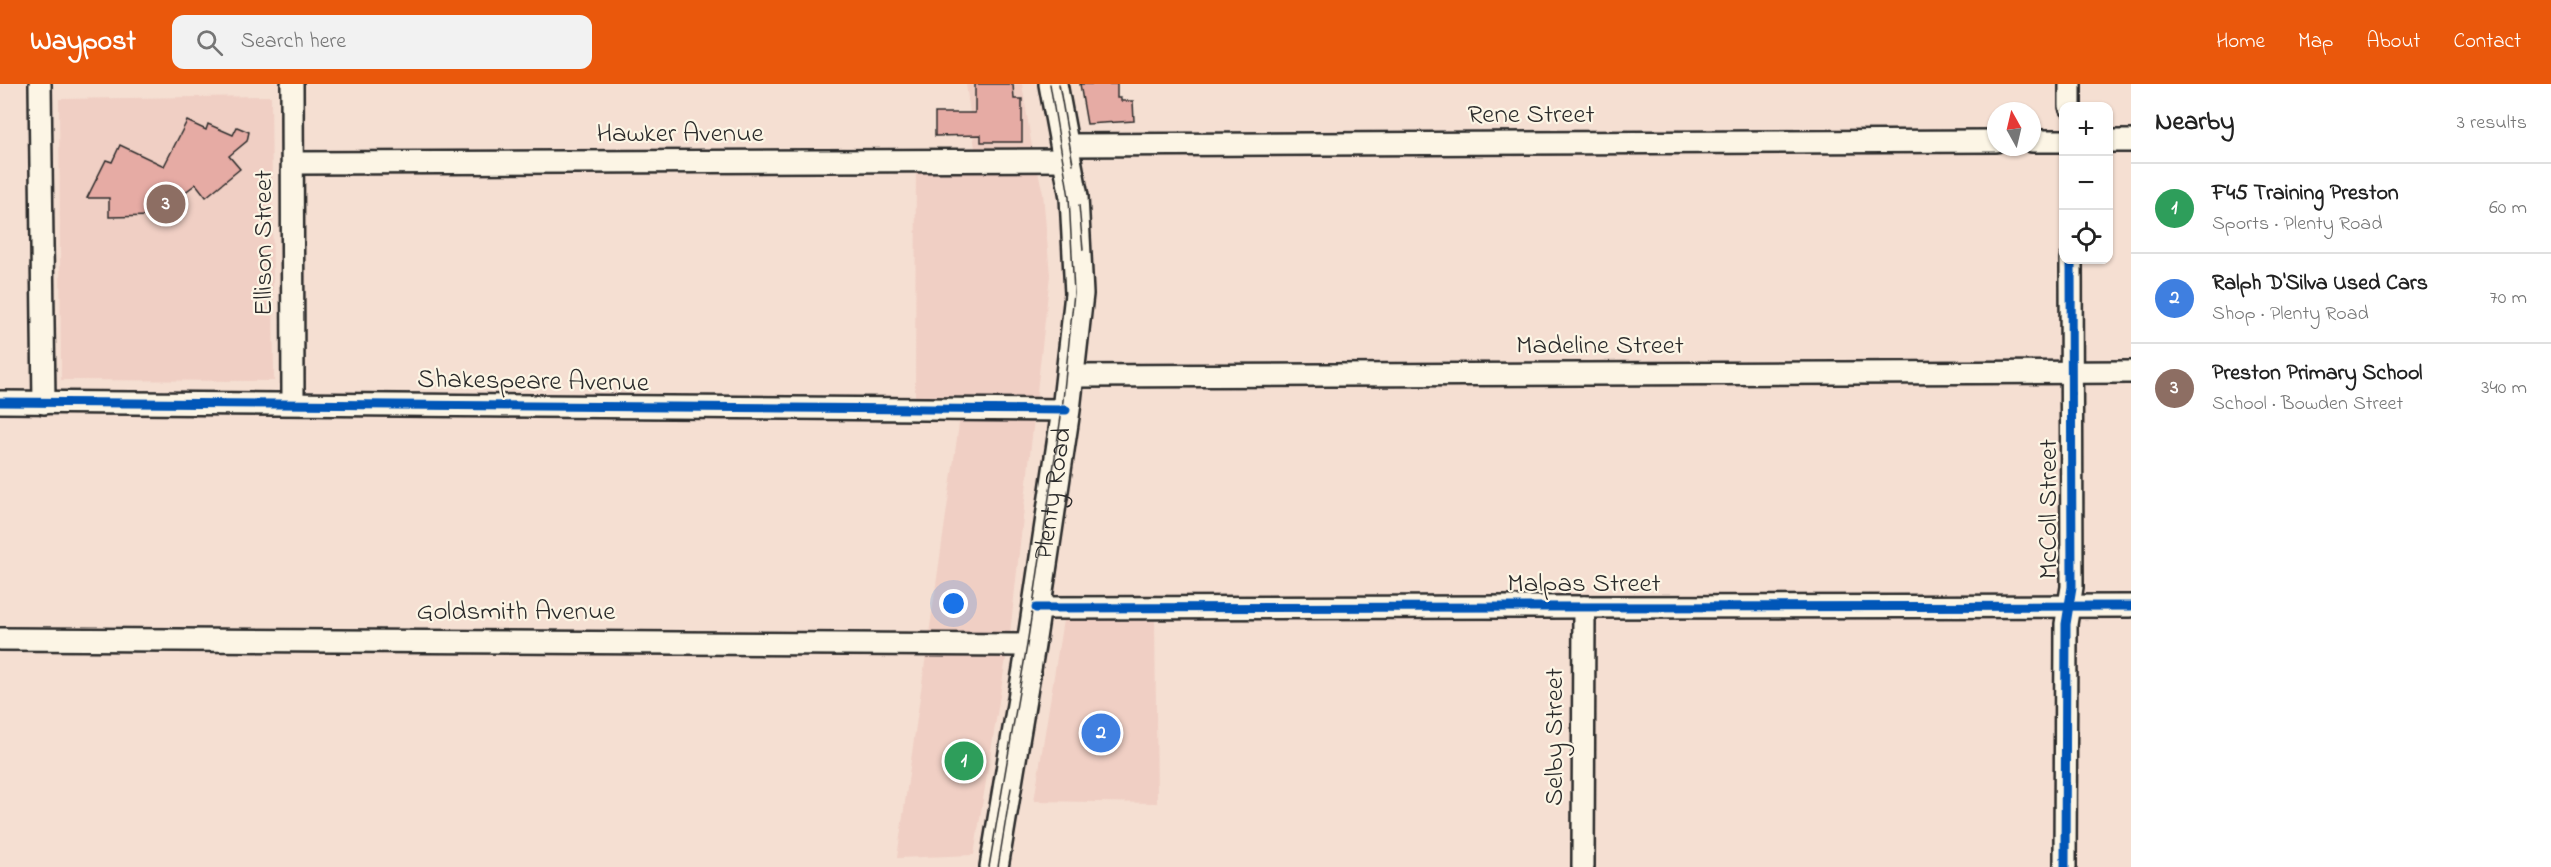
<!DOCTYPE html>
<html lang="en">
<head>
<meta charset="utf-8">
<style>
	:root { --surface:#fff; --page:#f2f2f2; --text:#222; --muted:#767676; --line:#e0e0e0; --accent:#ea580c }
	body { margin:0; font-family:"Indie Flower",sans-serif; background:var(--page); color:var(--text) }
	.controls { position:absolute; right:18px; top:18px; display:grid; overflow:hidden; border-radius:12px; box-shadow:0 2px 4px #0004 }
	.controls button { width:54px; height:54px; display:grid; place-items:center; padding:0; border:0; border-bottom:2px solid var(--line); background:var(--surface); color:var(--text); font:30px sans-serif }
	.compass { position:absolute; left:1987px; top:18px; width:54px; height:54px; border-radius:50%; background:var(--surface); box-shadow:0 2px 4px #0004; rotate:352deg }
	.you { position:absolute; left:954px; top:520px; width:21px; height:21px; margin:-15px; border:4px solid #fff; border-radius:50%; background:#1a73e8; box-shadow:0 0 0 9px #1a73e833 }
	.badge { display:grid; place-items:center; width:39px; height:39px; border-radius:50%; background:var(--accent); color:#fff; font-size:20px; font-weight:700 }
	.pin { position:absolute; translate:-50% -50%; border:3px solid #fff; box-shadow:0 2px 6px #0006 }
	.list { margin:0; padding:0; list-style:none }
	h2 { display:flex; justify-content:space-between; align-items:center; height:78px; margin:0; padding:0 24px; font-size:26px }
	h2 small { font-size:20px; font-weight:400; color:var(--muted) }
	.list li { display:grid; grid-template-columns:39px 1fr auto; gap:18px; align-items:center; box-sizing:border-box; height:90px; padding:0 24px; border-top:2px solid var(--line) }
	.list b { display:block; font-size:22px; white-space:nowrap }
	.list p { margin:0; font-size:20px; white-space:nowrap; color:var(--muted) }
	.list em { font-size:20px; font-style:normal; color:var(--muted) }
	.icon { flex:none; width:33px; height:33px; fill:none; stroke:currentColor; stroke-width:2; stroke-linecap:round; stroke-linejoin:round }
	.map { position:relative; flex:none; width:2131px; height:783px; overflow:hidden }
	header { display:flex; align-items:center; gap:36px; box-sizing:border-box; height:84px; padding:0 30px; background:var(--accent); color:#fff }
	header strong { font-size:28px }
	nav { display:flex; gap:33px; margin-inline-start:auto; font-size:21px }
	.search { width:420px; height:54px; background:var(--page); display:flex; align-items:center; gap:15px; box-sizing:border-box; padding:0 21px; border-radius:12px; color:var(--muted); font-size:22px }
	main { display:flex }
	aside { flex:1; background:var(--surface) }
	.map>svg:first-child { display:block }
	.built { fill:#f0cfc4 }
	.building { fill:#e6aba4; stroke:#2b2b2b; stroke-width:1.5 }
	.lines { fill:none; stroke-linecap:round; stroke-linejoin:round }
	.minor-casing { stroke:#2b2b2b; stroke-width:26 }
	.major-casing { stroke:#2b2b2b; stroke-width:32 }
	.minor { stroke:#fcf5e5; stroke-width:21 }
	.major { stroke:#fcf5e5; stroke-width:27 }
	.tram { stroke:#2b2b2b; stroke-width:1.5 }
	.cycleway-casing { stroke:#fcf5e5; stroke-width:13 }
	.cycleway { stroke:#0057b8; stroke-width:9 }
	.labels { text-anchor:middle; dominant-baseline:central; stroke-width:4.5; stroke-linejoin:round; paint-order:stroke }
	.street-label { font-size:27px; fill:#2b2b2b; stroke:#fcf5e5 }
</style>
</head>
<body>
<header>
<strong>Waypost</strong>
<div class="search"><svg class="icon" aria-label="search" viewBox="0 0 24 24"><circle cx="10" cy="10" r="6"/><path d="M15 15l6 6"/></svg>Search here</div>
<nav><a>Home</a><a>Map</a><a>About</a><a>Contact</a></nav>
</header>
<main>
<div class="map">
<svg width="2131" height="783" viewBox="0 0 2131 783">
	<rect width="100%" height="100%" fill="#f5dfd2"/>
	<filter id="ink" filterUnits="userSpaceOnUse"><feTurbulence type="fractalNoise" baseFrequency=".0167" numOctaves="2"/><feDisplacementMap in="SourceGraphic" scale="12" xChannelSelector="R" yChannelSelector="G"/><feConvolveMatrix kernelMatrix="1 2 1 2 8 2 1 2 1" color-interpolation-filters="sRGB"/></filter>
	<g filter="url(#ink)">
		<g class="built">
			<polygon points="966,0 1022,0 1032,63 1043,109 1050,191 1010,550 974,771 897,774 963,312 915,312 916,68 975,65"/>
			<polygon points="271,12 274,297 61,296 59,15"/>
			<polygon points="1063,536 1155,537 1157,719 1034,717"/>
		</g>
		<g class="building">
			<polygon points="975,0 1013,0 1014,15 1022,15 1022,58 981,58 981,51 935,52 935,29 975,29"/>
			<polygon points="1080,0 1117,0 1117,14 1121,14 1121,17 1133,17 1134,37 1087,40"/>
			<polygon points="187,37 206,46 208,40 233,51 237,43 249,48 247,57 229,72 240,85 206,113 196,100 176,115 153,115 154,132 109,133 109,114 87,114 106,76 112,78 120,61 164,82"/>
		</g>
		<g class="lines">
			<defs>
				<g id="minor">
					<polyline points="40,0 44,319"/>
					<polyline points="292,0 293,319"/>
					<polyline points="2070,22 2070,0"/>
					<polyline points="2032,57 2064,57"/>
					<polyline points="2108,57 2131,57"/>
					<polyline points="1066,61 1996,57"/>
					<polyline points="293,79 1068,76"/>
					<polyline points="1070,292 2131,288"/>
					<polyline points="0,318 1066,326"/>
					<polyline points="1036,524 2131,522"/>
					<polyline points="0,555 1031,561"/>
					<polyline points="1583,783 1584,523"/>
					<polyline points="2065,783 2066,540 2072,503 2071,176"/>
				</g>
				<g id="major">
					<path id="s1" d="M994,783l37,-222 35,-235 13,-116 -5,-97 -21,-113"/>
				</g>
			</defs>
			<use href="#minor" class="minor-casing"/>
			<use href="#major" class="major-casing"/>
			<use href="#minor" class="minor"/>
			<use href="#major" class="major"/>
			<g class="tram">
				<polyline points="1059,0 1073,80"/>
				<polyline points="1079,121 1083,166"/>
				<polyline points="989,783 1027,561 1062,326 1074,209 1069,113 1050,0"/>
				<polyline points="998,783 1011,704"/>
			</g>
			<defs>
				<g id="cycleway">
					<polyline points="0,318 1066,326"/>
					<polyline points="1036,524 2131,522"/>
					<polyline points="2065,783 2066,540 2072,503 2071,176"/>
				</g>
			</defs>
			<use href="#cycleway" class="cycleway-casing"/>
			<use href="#cycleway" class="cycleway"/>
		</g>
	</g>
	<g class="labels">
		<g class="street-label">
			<text x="1531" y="31">Rene Street</text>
			<text x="680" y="50">Hawker Avenue</text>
			<text transform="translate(264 159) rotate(-90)">Ellison Street</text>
			<text x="1600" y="262">Madeline Street</text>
			<text transform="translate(533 298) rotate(1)">Shakespeare Avenue</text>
			<text stroke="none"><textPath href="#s1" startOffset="378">Plenty Road</textPath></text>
			<text transform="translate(2049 425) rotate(-90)">McColl Street</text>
			<text x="1584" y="500">Malpas Street</text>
			<text x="516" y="528">Goldsmith Avenue</text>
			<text transform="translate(1555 653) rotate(-90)">Selby Street</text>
		</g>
	</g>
</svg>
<div class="controls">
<button>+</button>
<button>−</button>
<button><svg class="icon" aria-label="locate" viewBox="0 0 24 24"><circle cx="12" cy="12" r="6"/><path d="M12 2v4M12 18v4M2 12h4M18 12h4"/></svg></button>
</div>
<svg class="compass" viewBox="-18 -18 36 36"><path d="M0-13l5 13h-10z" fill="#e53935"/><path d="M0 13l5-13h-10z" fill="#767676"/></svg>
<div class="you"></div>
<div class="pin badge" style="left:964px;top:677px;background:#2e9e5b">1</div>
<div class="pin badge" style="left:1101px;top:649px;background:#3f7fe0">2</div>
<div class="pin badge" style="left:166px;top:120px;background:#8d6e63">3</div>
</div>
<aside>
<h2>Nearby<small>3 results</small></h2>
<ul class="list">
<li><span class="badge" style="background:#2e9e5b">1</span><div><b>F45 Training Preston</b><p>Sports · Plenty Road</p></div><em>60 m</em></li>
<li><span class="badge" style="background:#3f7fe0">2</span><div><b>Ralph D'Silva Used Cars</b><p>Shop · Plenty Road</p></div><em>70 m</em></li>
<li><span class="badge" style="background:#8d6e63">3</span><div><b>Preston Primary School</b><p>School · Bowden Street</p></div><em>340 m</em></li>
</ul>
</aside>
</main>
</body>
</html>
